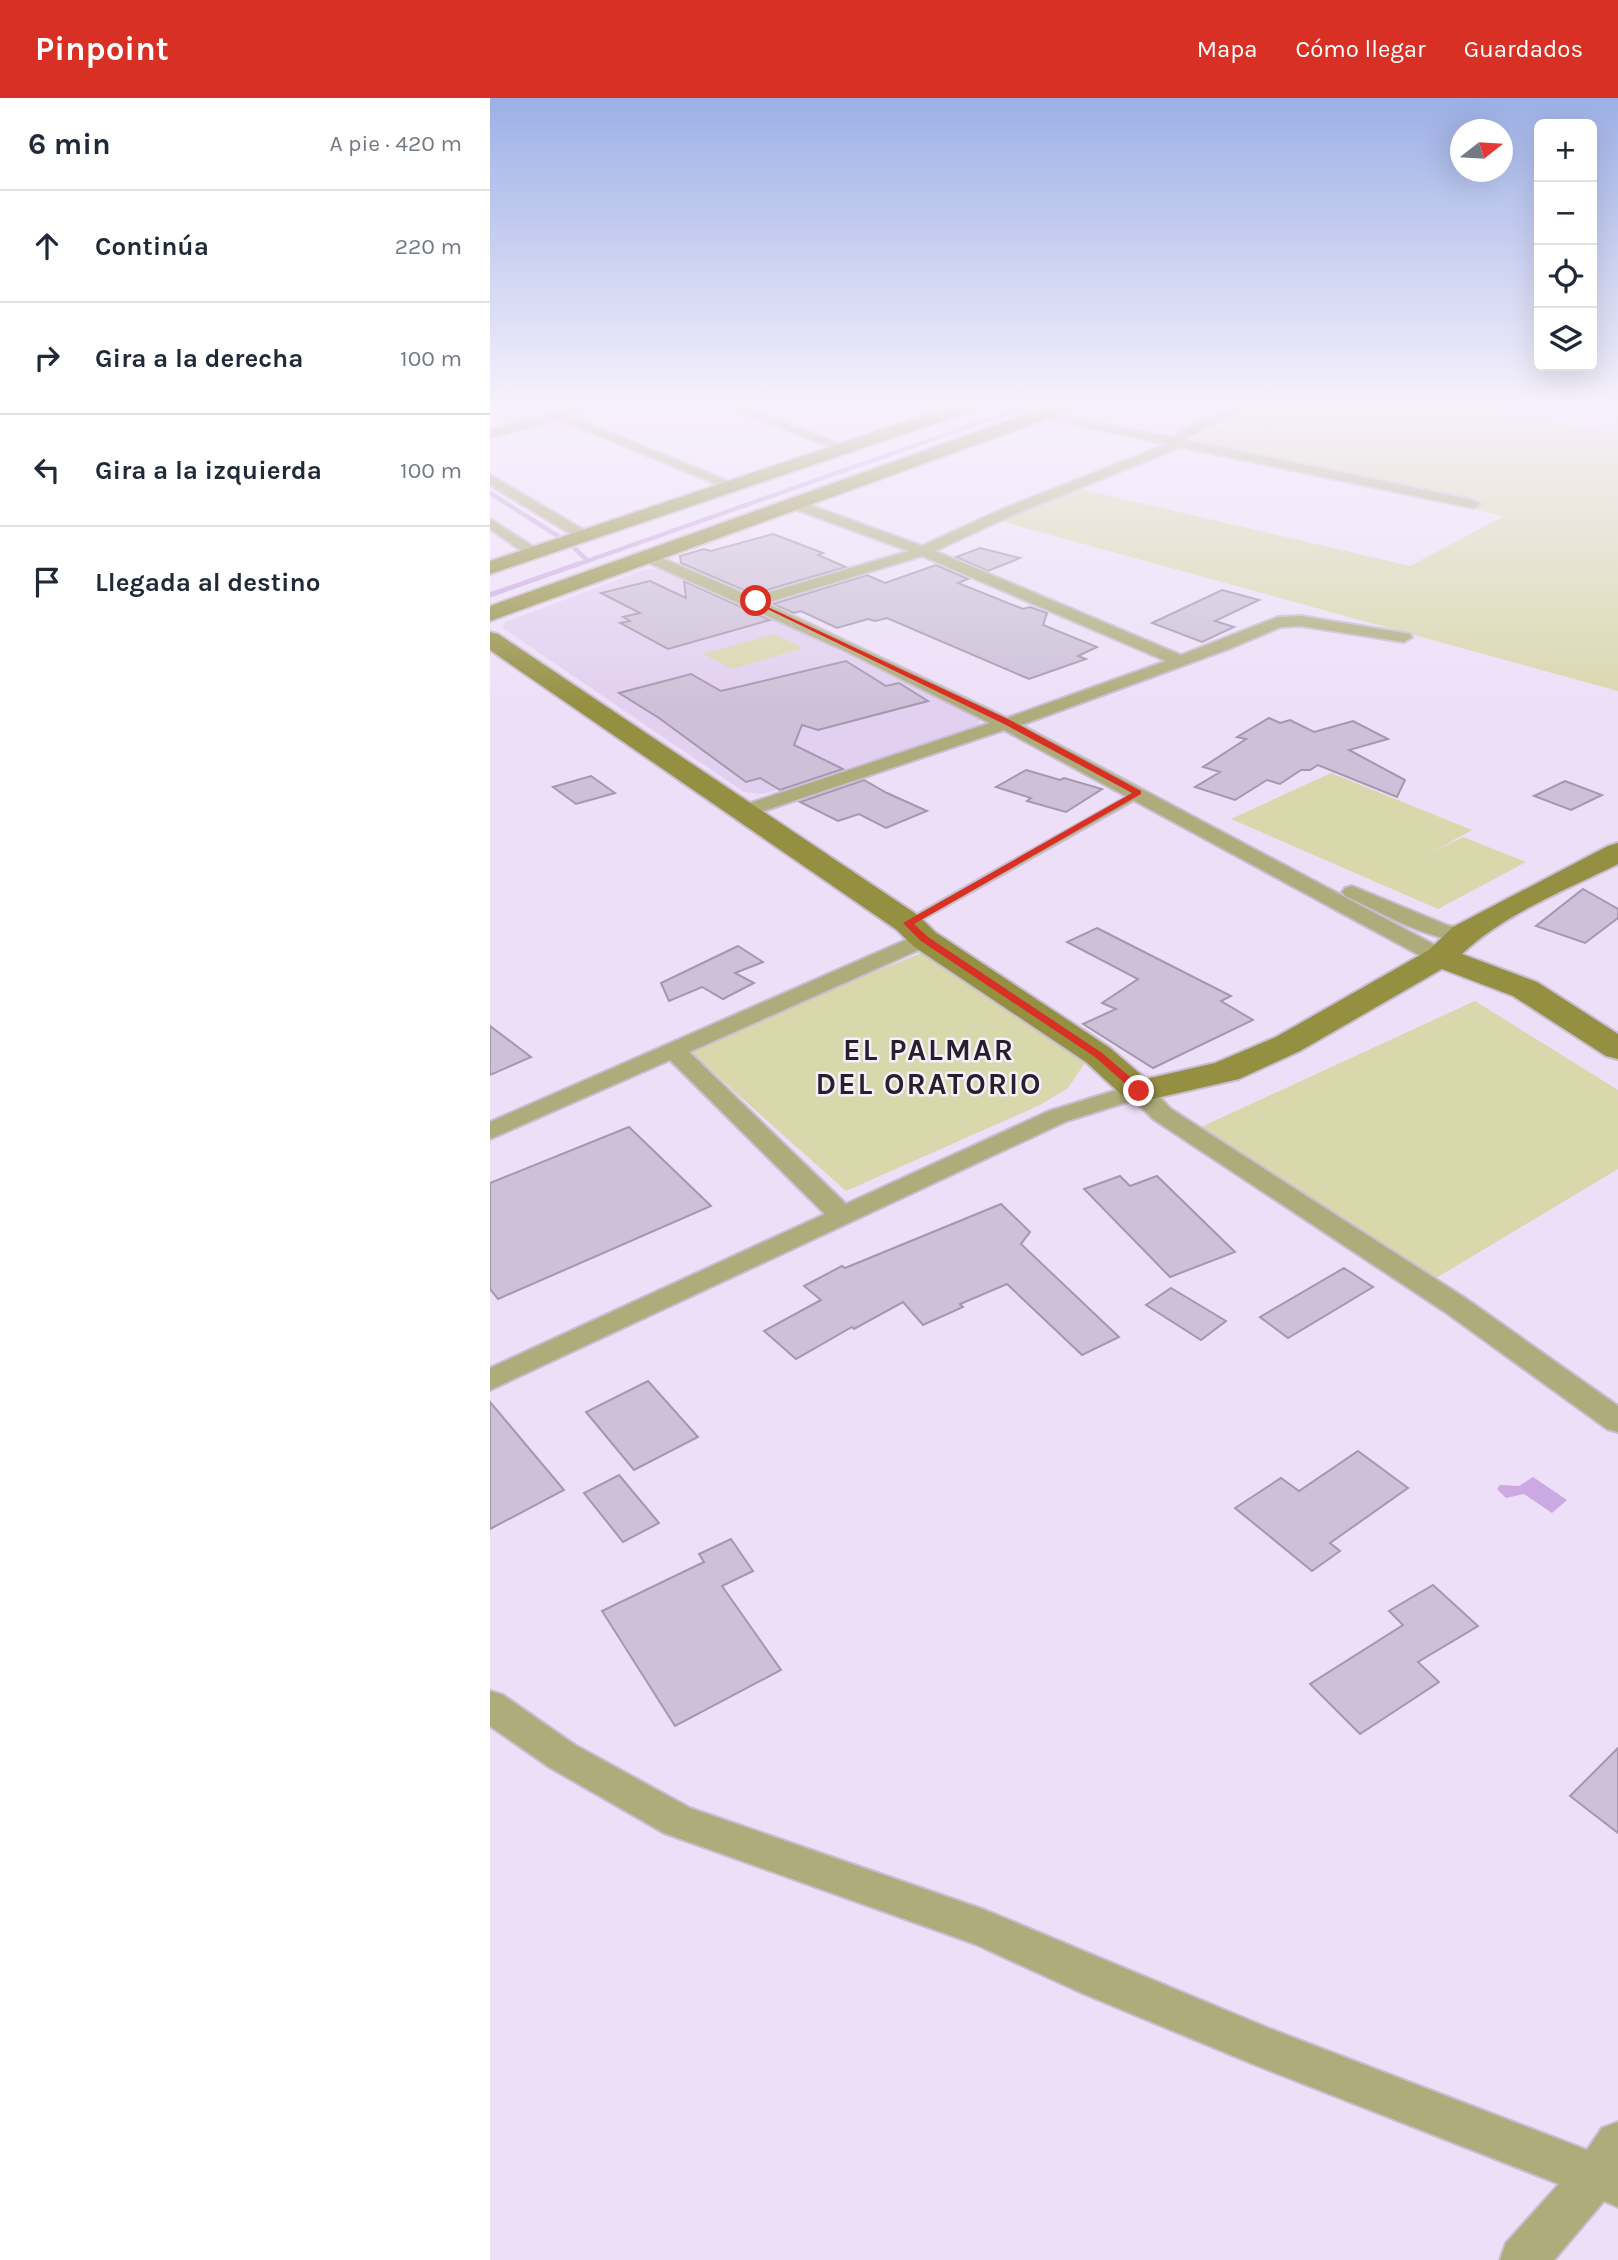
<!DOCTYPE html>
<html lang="es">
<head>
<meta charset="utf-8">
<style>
	:root { --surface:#fff; --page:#f6f6f7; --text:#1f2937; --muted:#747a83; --line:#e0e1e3; --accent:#d93025 }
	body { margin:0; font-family:Karla,sans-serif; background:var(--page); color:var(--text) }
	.controls { position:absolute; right:21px; top:21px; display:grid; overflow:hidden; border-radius:10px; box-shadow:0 7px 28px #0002 }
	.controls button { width:63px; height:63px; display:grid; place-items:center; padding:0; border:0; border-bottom:2px solid var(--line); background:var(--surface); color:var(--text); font:35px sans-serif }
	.compass { position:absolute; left:960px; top:21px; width:63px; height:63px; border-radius:50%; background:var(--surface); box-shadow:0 7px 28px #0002; rotate:73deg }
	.stop { position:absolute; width:21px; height:21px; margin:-16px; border:5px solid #d93025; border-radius:50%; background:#fff }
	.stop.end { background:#d93025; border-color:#fff; box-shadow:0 2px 7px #0008 }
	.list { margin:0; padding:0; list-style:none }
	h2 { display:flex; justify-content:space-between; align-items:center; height:91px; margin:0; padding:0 28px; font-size:30px }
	h2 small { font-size:23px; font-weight:400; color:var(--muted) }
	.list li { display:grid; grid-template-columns:46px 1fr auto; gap:21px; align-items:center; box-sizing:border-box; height:112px; padding:0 28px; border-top:2px solid var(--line) }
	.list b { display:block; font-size:26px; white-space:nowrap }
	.list em { font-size:23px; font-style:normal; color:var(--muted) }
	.icon { flex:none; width:38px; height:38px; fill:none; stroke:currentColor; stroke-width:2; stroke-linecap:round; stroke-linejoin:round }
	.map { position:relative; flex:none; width:1128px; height:2162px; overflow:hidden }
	header { display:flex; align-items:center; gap:42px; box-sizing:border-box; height:98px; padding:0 35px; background:var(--accent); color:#fff }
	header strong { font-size:33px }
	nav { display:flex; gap:38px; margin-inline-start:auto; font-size:24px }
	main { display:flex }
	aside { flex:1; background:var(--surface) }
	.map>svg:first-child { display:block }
	.built { fill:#e1d0ef }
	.green { fill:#d9d7ac }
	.water { fill:#cba9e3 }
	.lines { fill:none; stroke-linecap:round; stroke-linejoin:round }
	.stream-far1 { stroke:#cba9e3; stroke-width:4.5 }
	.stream { stroke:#cba9e3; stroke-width:5 }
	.building { fill:#cdc0d8; stroke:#a497ae; stroke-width:2 }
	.lane-casing { stroke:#c9bdd3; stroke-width:4 }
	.street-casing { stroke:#c9bdd3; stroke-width:4 }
	.secondary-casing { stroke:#c9bdd3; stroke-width:4 }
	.lane { fill:#aeac7b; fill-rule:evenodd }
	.street { fill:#aeac7b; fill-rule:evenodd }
	.secondary { fill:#948f41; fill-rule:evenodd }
	.route { fill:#d93025 }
	.labels { text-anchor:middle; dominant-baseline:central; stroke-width:5; stroke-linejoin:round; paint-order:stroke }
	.district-label { font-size:30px; font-weight:bold; letter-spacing:2px; fill:#252029; stroke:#f7effe }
</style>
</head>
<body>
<header>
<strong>Pinpoint</strong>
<nav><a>Mapa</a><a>Cómo llegar</a><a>Guardados</a></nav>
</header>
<main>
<aside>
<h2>6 min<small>A pie · 420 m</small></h2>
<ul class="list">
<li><svg class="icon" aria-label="ahead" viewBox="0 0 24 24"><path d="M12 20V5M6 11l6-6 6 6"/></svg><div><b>Continúa</b></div><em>220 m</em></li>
<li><svg class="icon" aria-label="right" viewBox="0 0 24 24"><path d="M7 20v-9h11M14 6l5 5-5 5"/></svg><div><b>Gira a la derecha</b></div><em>100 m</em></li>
<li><svg class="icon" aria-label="left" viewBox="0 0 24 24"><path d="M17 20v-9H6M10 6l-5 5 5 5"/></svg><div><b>Gira a la izquierda</b></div><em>100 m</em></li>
<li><svg class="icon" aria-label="arrive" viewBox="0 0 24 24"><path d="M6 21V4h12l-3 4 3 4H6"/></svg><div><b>Llegada al destino</b></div></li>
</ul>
</aside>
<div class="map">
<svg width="1128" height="2162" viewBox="0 0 1128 2162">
	<rect width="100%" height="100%" fill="#eddff8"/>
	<polygon class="built" points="174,470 490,620 489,629 273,696 254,694 13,530 15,524 154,472"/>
	<g class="green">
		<polygon points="776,307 976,307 1118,334 1128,314 1128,593 510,423 586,390 920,468 1014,418 691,345"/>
		<polygon points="284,536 313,550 242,571 213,556"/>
		<polygon points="841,675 982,732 942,754 973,739 1036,764 948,811 741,721"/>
		<polygon points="434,854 596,963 578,990 550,1007 356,1093 199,953 323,898"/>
		<polygon points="985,903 1128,992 1128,1071 946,1180 711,1029"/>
	</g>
	<polygon class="water" points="1043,1379 1077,1402 1062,1415 1034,1396 1016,1400 1007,1391 1010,1387 1029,1388"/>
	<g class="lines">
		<g class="stream-far1">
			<polyline points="0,395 71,440"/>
			<polyline points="81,447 98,463"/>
			<polyline points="83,468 540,307"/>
		</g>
		<polyline class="stream" points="0,497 88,466"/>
	</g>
	<g class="building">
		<polygon points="283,436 333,455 328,457 356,469 263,496 191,465 190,458 214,451 221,453"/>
		<polygon points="490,450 530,460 498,473 466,459"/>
		<polygon points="446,467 478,481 468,485 533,511 540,509 557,515 553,527 607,549 588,558 596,561 539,581 397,520 385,523 378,521 347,530 311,513 304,515 283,506 377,477 395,485"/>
		<polygon points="160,483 196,500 194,483 280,522 178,551 130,525 140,523 133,519 150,515 111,495"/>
		<polygon points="732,492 769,502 725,523 744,529 712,544 662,525"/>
		<polygon points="356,563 396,588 409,585 438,603 328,632 312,627 304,647 353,671 290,692 270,680 256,684 169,620 129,595 201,576 231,593"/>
		<polygon points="779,620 790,625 800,622 824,634 863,623 898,641 859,652 915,682 907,699 828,667 820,672 811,672 790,686 777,682 745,702 705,689 730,674 713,669 756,641 747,639"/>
		<polygon points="536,672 570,682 574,680 612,691 576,714 537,703 541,700 506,689"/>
		<polygon points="101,678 125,695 86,706 63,689"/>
		<polygon points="374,682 397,695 437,713 396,730 369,716 348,723 310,704"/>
		<polygon points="1075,683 1112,697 1081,712 1044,698"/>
		<polygon points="1093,791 1128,811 1128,820 1095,845 1046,828"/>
		<polygon points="607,830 741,898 731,903 763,922 663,970 593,926 626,911 612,905 648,881 577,844"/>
		<polygon points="248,848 273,864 245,875 264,885 233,901 212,889 179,903 171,885"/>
		<polygon points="0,928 41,959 0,977"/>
		<polygon points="139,1029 221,1108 8,1201 0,1191 0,1085"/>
		<polygon points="630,1078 640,1088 667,1078 745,1154 680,1179 594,1091"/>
		<polygon points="511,1106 540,1134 531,1146 629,1239 592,1257 517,1186 470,1206 473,1209 433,1227 413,1204 364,1231 362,1229 306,1261 274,1233 331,1202 314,1188 352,1168 355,1170"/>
		<polygon points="854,1170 883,1189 798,1240 770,1219"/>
		<polygon points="681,1190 736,1223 711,1242 656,1207"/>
		<polygon points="158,1283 208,1339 144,1372 96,1314"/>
		<polygon points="0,1304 74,1392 0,1431"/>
		<polygon points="868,1353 918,1390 840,1445 850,1453 822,1473 745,1410 791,1380 809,1393"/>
		<polygon points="129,1377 169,1425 133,1444 94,1395"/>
		<polygon points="241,1441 263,1473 232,1488 291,1572 185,1628 112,1513 214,1464 209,1456"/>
		<polygon points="943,1487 988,1528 928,1564 949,1584 870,1636 820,1586 913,1527 899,1513"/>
		<polygon points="1128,1650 1128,1735 1080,1698"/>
	</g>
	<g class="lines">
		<defs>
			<polygon id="lane" points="649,692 653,693 653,697 422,827 418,828 412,825"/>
			<g id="street">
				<polygon points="93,307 112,307 80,318 250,388 243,392 238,391 68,321 0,340 0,332"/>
				<polygon points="233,307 250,307 360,350 354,354 350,353"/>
				<path d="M748,307h16l-67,32 -1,3 287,60 7,4 -7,4 -292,-61 -173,70 -73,34 246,104 97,-38 23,-1 109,18 2,3 -8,5 -103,-16 -20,1 -50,21 -210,77 427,227 3,5 -3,5h-16l-428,-232 -255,86h-14l-3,-4 3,-4 255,-85 -147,-73 -203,-91 -2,-3 2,-3h10l103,44 156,-46 -123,-45v-6h10l126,46 76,-35 169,-67 -129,-28v-4l137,26 3,-6zM432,458l244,105 -159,57 -241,-115z"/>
				<polygon points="0,377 99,435 101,438 94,442 89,441 0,387"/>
				<polygon points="0,421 49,452 51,455 49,458 39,458 0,431"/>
				<path d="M862,788l97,40 23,3 3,5 -3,5c-34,8 -95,-29 -127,-43l-3,-4 3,-4z"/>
				<path d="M434,834l8,2 3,5 -3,5 -243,108 157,152 203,-93 81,-25c19,-5 28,10 41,23l294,189 153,108v26l-11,-3 -162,-117 -292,-193 -19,-19 -67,21 -577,269v-22l335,-154 -155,-154 -180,79v-17z"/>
				<polygon points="0,1593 13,1597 85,1647 200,1710 495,1812 778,1930 1097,2052 1112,2030 1128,2024 1128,2109 1114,2103 1064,2162 1010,2162 1016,2145 1069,2086 763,1966 592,1895 485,1846 174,1735 59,1669 0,1628"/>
			</g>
			<g id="secondary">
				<polygon points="465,307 490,307 488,311 0,476 0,463"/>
				<polygon points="562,307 586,307 584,311 0,523 0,508"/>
				<path d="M0,534l8,2 421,282 16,16 175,116 36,31 69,-16 61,-26 153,-87 24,-23 155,-81 10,-3v21c-50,25 -116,51 -156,90l75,28 81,52v25l-12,-3 -93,-60 -71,-27 -142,82 -61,28 -100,23 -13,-3 -40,-37 -173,-116 -16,-16 -407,-280z"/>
			</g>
		</defs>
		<use href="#lane" class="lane-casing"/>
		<use href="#street" class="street-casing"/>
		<use href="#secondary" class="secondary-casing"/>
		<use href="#lane" class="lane"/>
		<use href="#street" class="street"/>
		<use href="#secondary" class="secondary"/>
	</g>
	<linearGradient id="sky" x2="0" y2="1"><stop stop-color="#9cb0e6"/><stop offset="0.5" stop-color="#f7f1fc"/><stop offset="1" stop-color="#f7f1fc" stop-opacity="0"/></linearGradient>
	<rect width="1128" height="610" fill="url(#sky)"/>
	<polygon class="route" points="263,502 522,623 651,693 651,696 424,826 438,839 612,955 653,990 653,995 646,995 605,959 431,843 413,825 642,695 516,627 263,504"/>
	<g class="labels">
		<g class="district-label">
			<text x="439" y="952">EL PALMAR<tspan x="439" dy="34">DEL ORATORIO</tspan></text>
		</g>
	</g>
</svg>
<div class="controls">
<button>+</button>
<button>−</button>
<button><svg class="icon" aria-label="locate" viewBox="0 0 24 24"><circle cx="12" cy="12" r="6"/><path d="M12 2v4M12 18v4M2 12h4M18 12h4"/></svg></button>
<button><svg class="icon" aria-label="layers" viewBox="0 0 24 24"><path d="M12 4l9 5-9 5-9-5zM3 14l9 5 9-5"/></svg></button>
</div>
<svg class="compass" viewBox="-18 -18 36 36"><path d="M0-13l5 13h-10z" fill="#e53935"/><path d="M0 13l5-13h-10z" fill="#747a83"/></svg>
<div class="stop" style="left:266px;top:503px"></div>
<div class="stop end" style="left:649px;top:993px"></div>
</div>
</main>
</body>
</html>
